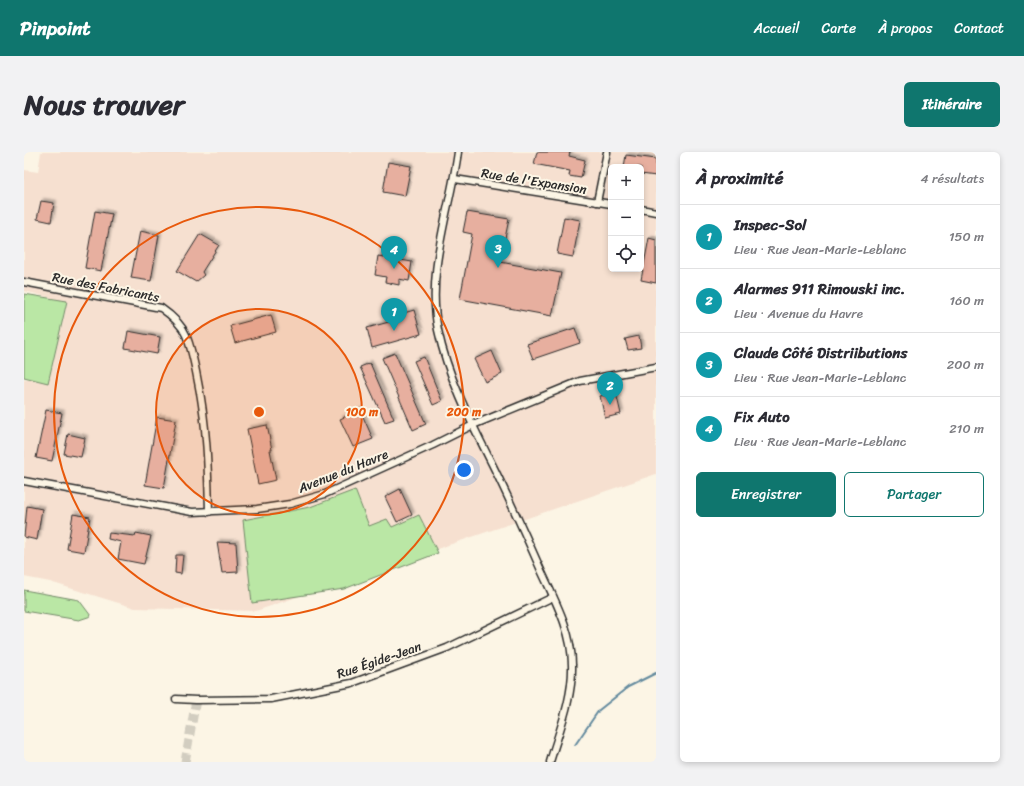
<!DOCTYPE html>
<html lang="fr">
<head>
<meta charset="utf-8">
<style>
	:root { --surface:#fff; --page:#f2f2f3; --text:#2b2b33; --muted:#7c7c81; --line:#e1e1e2; --accent:#0f766e }
	body { margin:0; font-family:Sriracha,sans-serif; background:var(--page); color:var(--text) }
	.controls { position:absolute; right:12px; top:12px; display:grid; overflow:hidden; border-radius:6px; box-shadow:0 2px 6px #0003 }
	.controls button { width:36px; height:36px; display:grid; place-items:center; padding:0; border:0; border-bottom:1px solid var(--line); background:var(--surface); color:var(--text); font:20px sans-serif }
	.you { position:absolute; left:440px; top:318px; width:14px; height:14px; margin:-10px; border:3px solid #fff; border-radius:50%; background:#1a73e8; box-shadow:0 0 0 6px #1a73e833 }
	.badge { display:grid; place-items:center; width:26px; height:26px; border-radius:50%; background:var(--accent); color:#fff; font-size:13px; font-weight:700 }
	.pin { position:absolute; translate:-50% -33px; filter:drop-shadow(0 1px 2px #0008) }
	.pin::after { content:''; position:absolute; top:21px; width:14px; height:12px; background:inherit; clip-path:polygon(0 0,100% 0,50% 100%) }
	.list { margin:0; padding:0; list-style:none }
	h2 { display:flex; justify-content:space-between; align-items:center; height:52px; margin:0; padding:0 16px; font-size:17px }
	h2 small { font-size:13px; font-weight:400; color:var(--muted) }
	.list li { display:grid; grid-template-columns:26px 1fr auto; gap:12px; align-items:center; box-sizing:border-box; height:64px; padding:0 16px; border-top:1px solid var(--line) }
	.list b { display:block; font-size:15px; white-space:nowrap }
	.list p { margin:0; font-size:13px; white-space:nowrap; color:var(--muted) }
	.list em { font-size:13px; font-style:normal; color:var(--muted) }
	.actions { display:flex; gap:8px; padding:12px 16px }
	.actions a { flex:1; padding:9px 0; border:1px solid var(--accent); border-radius:6px; text-align:center; font-size:14px; color:var(--accent) }
	.actions .main { background:var(--accent); color:#fff }
	.icon { flex:none; width:22px; height:22px; fill:none; stroke:currentColor; stroke-width:2; stroke-linecap:round; stroke-linejoin:round }
	.map { position:relative; flex:none; width:632px; height:610px; overflow:hidden; border-radius:6px }
	header { display:flex; align-items:center; gap:24px; box-sizing:border-box; height:56px; padding:0 20px; background:var(--accent); color:#fff }
	header strong { font-size:19px }
	nav { display:flex; gap:22px; margin-inline-start:auto; font-size:14px }
	.intro { display:flex; align-items:center; justify-content:space-between; box-sizing:border-box; height:96px; padding:0 24px }
	h1 { margin:0; font-size:28px }
	.button { padding:10px 18px; border-radius:6px; background:var(--accent); color:#fff; font-size:14px; font-weight:700 }
	main { display:flex; gap:24px; padding:0 24px }
	aside { flex:1; background:var(--surface); border-radius:6px; box-shadow:0 2px 6px #0003 }
	.map>svg:first-child { display:block }
	.built { fill:#f6e0d0; fill-rule:evenodd }
	.green { fill:#bae7a5; stroke:#728968 }
	.lines { fill:none; stroke-linecap:round; stroke-linejoin:round }
	.stream { stroke:#638a9e; stroke-width:2 }
	.building { fill:#e7af9f; stroke:#2b2b2b; filter:url(#shadow) }
	.secondary-tunnel { stroke:#d2cdc0; stroke-width:9; stroke-dasharray:9 4.5; stroke-linecap:butt }
	.minor-casing { stroke:#2b2b2b; stroke-width:9 }
	.minor { stroke:#fcf5e5; stroke-width:6 }
	.ring { fill:none; stroke:#e8590c; stroke-width:2 }
	.labels { text-anchor:middle; dominant-baseline:central; stroke-width:4; stroke-linejoin:round; paint-order:stroke }
	.street-label { font-size:13px; fill:#2b2b2b; stroke:#fcf5e5 }
	.centre { fill:#e8590c; stroke:#fcf5e5; stroke-width:2 }
	.ring-label { font-size:12px; text-anchor:middle; font-weight:bold; fill:#e8590c; stroke:#fcf5e5; stroke-width:4; stroke-linejoin:round; paint-order:stroke }
</style>
</head>
<body>
<header>
<strong>Pinpoint</strong>
<nav><a>Accueil</a><a>Carte</a><a>À propos</a><a>Contact</a></nav>
</header>
<div class="intro"><h1>Nous trouver</h1><a class="button">Itinéraire</a></div>
<main>
<div class="map">
<svg width="632" height="610" viewBox="0 0 632 610">
	<defs>
		<filter id="shadow"><feDropShadow dx="2.5" dy="-2.5" stdDeviation="1" flood-color="#0004"/></filter>
	</defs>
	<rect width="100%" height="100%" fill="#fcf5e5"/>
	<filter id="ink" filterUnits="userSpaceOnUse"><feTurbulence type="fractalNoise" baseFrequency=".025" numOctaves="2"/><feDisplacementMap in="SourceGraphic" scale="8" xChannelSelector="R" yChannelSelector="G"/><feConvolveMatrix kernelMatrix="1 2 1 2 8 2 1 2 1" color-interpolation-filters="sRGB"/></filter>
	<g filter="url(#ink)">
		<path class="built" d="M17,0h615v322l-400,137 -121,-3 -85,-26 -26,-5v-198l24,3 19,-80 -43,-11v-121l14,2zM587,15h30v102h-30z"/>
		<g class="green">
			<polygon points="0,142 43,149 24,231 0,225"/>
			<polygon points="331,338 345,374 363,367 368,375 395,363 414,401 320,437 228,451 219,368 286,355"/>
			<polygon points="0,438 55,448 67,464 55,468 0,459"/>
		</g>
		<g class="lines">
			<polyline class="stream" points="551,593 575,558 604,535 632,521"/>
		</g>
		<g class="building">
			<polygon points="513,0 546,0 545,4 561,8 557,26 545,24 546,19 510,12"/>
			<polygon points="602,3 632,7 632,24 617,22 617,15 600,15"/>
			<polygon points="364,10 387,14 381,44 359,40"/>
			<polygon points="17,49 30,51 27,70 13,67"/>
			<polygon points="71,59 88,62 77,119 61,116"/>
			<polygon points="443,60 485,67 476,110 537,121 528,164 436,147 448,82 439,80"/>
			<polygon points="540,65 556,68 549,105 533,102"/>
			<polygon points="116,79 135,83 127,129 107,126"/>
			<polygon points="176,82 195,93 178,120 180,123 172,130 153,119"/>
			<polygon points="625,86 632,88 632,131 617,128"/>
			<polygon points="354,104 388,110 385,129 375,127 375,133 361,130 362,125 351,123"/>
			<polygon points="390,158 397,182 348,196 343,176 372,168 370,164"/>
			<polygon points="247,163 252,180 211,191 206,174"/>
			<polygon points="551,176 556,191 509,207 503,192"/>
			<polygon points="104,179 136,185 133,202 101,196"/>
			<polygon points="615,184 617,196 604,198 601,187"/>
			<polygon points="468,199 478,222 461,230 450,207"/>
			<polygon points="371,201 402,272 389,278 358,206"/>
			<polygon points="400,205 418,249 409,253 390,209"/>
			<polygon points="346,211 370,267 361,270 336,215"/>
			<polygon points="592,241 597,262 581,266 576,244"/>
			<polygon points="22,258 38,261 28,309 12,306"/>
			<polygon points="336,258 349,287 329,295 316,267"/>
			<polygon points="133,265 152,268 140,336 121,333"/>
			<polygon points="243,273 248,298 246,298 252,328 234,332 223,277"/>
			<polygon points="44,282 61,286 57,305 40,302"/>
			<polygon points="376,337 388,363 373,370 361,345"/>
			<polygon points="3,354 18,357 13,388 0,385"/>
			<polygon points="49,362 66,365 60,400 43,397"/>
			<polygon points="85,381 111,384 112,381 127,384 120,412 94,407 97,390 84,387"/>
			<polygon points="193,390 212,391 214,420 198,421"/>
			<polygon points="152,403 159,403 157,422 151,421"/>
		</g>
		<g class="lines">
			<polyline class="secondary-tunnel" points="161,610 172,548"/>
			<defs>
				<g id="minor">
					<path d="M434,0c-8,59 -32,119 -20,178 10,48 34,94 56,138 16,33 31,66 46,100 14,31 32,62 32,97 1,33 -13,66 -22,97"/>
					<polyline points="431,27 587,52"/>
					<polyline points="573,50 583,0"/>
					<polyline points="617,57 632,60"/>
					<path d="M0,130l137,26c10,7 20,15 25,27 6,14 9,31 12,47 9,43 10,86 11,130"/>
					<polyline points="0,329 168,360 233,357 266,352 301,342 409,293 449,273 556,229 632,215"/>
					<polyline points="152,547 172,548 247,547 328,531 423,496 529,445"/>
				</g>
			</defs>
			<use href="#minor" class="minor-casing"/>
			<use href="#minor" class="minor"/>
		</g>
	</g>
	<circle cx="235" cy="260" r="103" fill="#e8590c" fill-opacity=".12"/>
	<g class="ring">
		<circle cx="235" cy="260" r="103"/>
		<circle cx="235" cy="260" r="205"/>
	</g>
	<g class="labels">
		<g class="street-label">
			<text transform="translate(510 29) rotate(9)">Rue de l'Expansion</text>
			<text transform="translate(82 135) rotate(11)">Rue des Fabricants</text>
			<text transform="translate(319 319) rotate(-22)">Avenue du Havre</text>
			<text transform="translate(355 508) rotate(-19)">Rue Égide-Jean</text>
		</g>
	</g>
	<circle cx="235" cy="260" r="6" class="centre"/>
	<g class="ring-label">
		<text x="338" y="264">100 m</text>
		<text x="440" y="264">200 m</text>
	</g>
</svg>
<div class="controls">
<button>+</button>
<button>−</button>
<button><svg class="icon" aria-label="locate" viewBox="0 0 24 24"><circle cx="12" cy="12" r="6"/><path d="M12 2v4M12 18v4M2 12h4M18 12h4"/></svg></button>
</div>
<div class="you"></div>
<div class="pin badge" style="left:370px;top:179px;background:#0f9aa8">1</div>
<div class="pin badge" style="left:586px;top:253px;background:#0f9aa8">2</div>
<div class="pin badge" style="left:474px;top:116px;background:#0f9aa8">3</div>
<div class="pin badge" style="left:370px;top:117px;background:#0f9aa8">4</div>
</div>
<aside>
<h2>À proximité<small>4 résultats</small></h2>
<ul class="list">
<li><span class="badge" style="background:#0f9aa8">1</span><div><b>Inspec-Sol</b><p>Lieu · Rue Jean-Marie-Leblanc</p></div><em>150 m</em></li>
<li><span class="badge" style="background:#0f9aa8">2</span><div><b>Alarmes 911 Rimouski inc.</b><p>Lieu · Avenue du Havre</p></div><em>160 m</em></li>
<li><span class="badge" style="background:#0f9aa8">3</span><div><b>Claude Côté Distriibutions</b><p>Lieu · Rue Jean-Marie-Leblanc</p></div><em>200 m</em></li>
<li><span class="badge" style="background:#0f9aa8">4</span><div><b>Fix Auto</b><p>Lieu · Rue Jean-Marie-Leblanc</p></div><em>210 m</em></li>
</ul>
<div class="actions"><a class="main">Enregistrer</a><a>Partager</a></div>
</aside>
</main>
</body>
</html>
